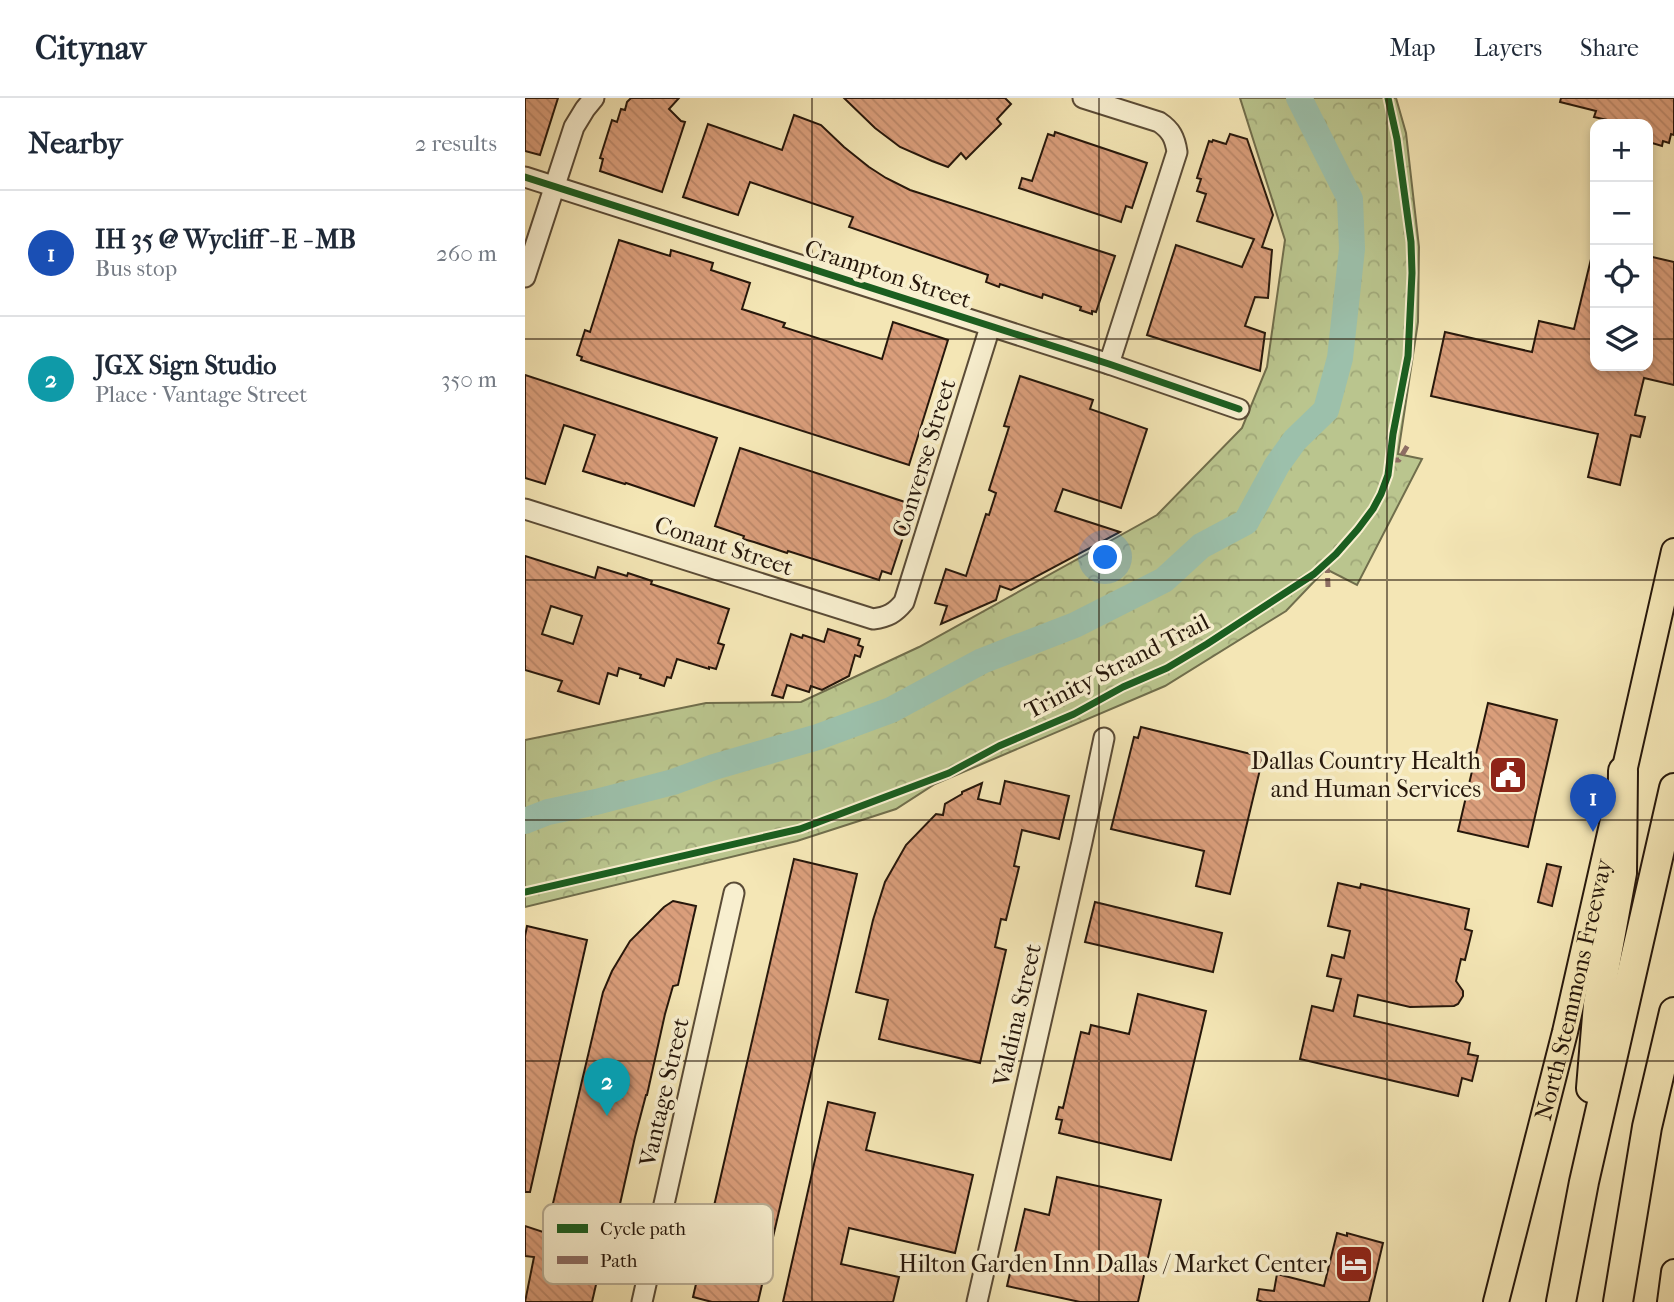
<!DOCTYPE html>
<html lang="en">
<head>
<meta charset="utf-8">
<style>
	:root { --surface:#fff; --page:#f2f2f3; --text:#1f2937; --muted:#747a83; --line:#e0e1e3; --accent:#8f2418 }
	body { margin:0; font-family:"IM FELL French Canon",serif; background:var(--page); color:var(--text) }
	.controls { position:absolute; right:21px; top:21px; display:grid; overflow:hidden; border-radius:14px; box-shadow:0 4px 10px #0003 }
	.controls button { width:63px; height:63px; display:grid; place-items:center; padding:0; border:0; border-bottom:2px solid var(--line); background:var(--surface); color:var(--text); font:35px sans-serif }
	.you { position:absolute; left:581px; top:460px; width:24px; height:24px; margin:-18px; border:5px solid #fff; border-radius:50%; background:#1a73e8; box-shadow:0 0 0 10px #1a73e833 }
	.badge { display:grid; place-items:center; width:46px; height:46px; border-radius:50%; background:var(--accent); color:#fff; font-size:23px; font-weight:700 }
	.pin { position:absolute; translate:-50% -58px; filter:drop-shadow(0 2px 4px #0008) }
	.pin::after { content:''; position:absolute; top:37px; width:24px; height:21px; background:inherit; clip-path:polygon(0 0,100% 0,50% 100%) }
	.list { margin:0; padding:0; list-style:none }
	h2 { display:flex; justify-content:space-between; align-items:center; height:91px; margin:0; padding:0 28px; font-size:30px }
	h2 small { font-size:23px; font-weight:400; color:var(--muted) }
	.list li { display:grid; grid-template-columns:46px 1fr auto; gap:21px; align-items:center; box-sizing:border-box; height:126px; padding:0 28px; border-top:2px solid var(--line) }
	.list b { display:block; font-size:26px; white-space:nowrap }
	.list p { margin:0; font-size:23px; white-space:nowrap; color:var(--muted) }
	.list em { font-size:23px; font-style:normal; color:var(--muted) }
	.icon { flex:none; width:38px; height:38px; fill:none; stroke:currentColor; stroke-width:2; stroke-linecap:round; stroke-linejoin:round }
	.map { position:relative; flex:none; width:1149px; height:1204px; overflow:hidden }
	header { display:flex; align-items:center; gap:42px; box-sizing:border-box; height:98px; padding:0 35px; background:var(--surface); border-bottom:2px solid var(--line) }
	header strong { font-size:33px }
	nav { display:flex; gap:38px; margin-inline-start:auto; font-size:24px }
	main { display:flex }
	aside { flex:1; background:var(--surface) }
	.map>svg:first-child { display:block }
	.park { fill:url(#park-crowns); stroke:#706e4c; stroke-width:2 }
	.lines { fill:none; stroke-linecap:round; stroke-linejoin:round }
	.river { stroke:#9cc0ab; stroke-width:26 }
	.building { fill:url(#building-back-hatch); stroke:#26170b; stroke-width:2; fill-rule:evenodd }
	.minor-casing { stroke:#5a4b36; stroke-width:23 }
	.major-casing { stroke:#26170b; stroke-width:28 }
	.highway-casing { stroke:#26170b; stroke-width:32 }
	.minor { stroke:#f8efcf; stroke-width:19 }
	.major { stroke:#f4e6b5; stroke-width:24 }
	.highway { stroke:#f4e6b5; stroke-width:28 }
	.quiet { stroke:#8d6e63; stroke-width:5; stroke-dasharray:10 5; stroke-linecap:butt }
	.cycleway-casing { stroke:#f8efcf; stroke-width:11 }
	.cycleway { stroke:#1b5e20; stroke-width:7 }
	.grid { fill:none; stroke:#26170b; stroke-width:2; stroke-opacity:0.55 }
	.labels { text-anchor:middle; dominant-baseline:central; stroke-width:7; stroke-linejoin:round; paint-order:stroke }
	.street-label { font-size:24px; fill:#26170b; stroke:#f8efcf }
	.poi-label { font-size:24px; fill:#26170b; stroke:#f8efcf; text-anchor:end }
	.key { fill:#f8efcf; stroke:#b9ae94; stroke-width:2 }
	.key-label { font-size:19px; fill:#26170b }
</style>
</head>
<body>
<header>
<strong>Citynav</strong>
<nav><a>Map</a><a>Layers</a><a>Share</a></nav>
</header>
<main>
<aside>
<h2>Nearby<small>2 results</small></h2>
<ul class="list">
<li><span class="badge" style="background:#1a4fb4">1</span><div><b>IH 35 @ Wycliff - E - MB</b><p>Bus stop</p></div><em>260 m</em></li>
<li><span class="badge" style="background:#0f9aa8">2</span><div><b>JGX Sign Studio</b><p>Place · Vantage Street</p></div><em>350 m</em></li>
</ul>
</aside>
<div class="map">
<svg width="1149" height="1204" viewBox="0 0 1149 1204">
	<defs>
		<pattern id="park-crowns" width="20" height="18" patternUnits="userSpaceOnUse" patternTransform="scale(1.75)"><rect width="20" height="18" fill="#bac58e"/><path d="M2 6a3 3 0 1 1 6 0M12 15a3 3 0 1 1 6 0" fill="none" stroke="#a0a879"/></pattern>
		<pattern id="building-back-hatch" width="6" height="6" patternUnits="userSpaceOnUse" patternTransform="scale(1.75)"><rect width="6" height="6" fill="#da9e7b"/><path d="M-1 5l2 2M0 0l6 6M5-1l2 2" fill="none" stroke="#bb8769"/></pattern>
	</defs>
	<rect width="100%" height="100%" fill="#f4e6b5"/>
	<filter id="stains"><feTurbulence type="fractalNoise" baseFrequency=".00286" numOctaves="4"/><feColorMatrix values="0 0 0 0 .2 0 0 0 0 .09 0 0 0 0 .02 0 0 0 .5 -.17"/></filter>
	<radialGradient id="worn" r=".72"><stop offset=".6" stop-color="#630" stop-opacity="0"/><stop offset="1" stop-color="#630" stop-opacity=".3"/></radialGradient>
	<polygon class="park" points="715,0 871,0 881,35 894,149 893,224 873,356 897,361 832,487 801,471 761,513 640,588 410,686 371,711 272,743 0,809 0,642 181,605 276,604 394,549 632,417 717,330 742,269 760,142"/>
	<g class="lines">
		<polyline class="river" points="0,723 23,714 71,704 148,684 189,669 293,639 366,612 457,563 550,527 639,482 676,448 721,424 752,367 770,342 801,312 815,260 827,151 825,101 774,0"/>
	</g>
	<g class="building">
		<polygon points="0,0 33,0 15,57 0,53"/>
		<polygon points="106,0 154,0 144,11 156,23 160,24 137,94 75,73 78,61 75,60 87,22 92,24 96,11 100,12 102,4"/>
		<polygon points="319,0 480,0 486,6 472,21 476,26 441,61 436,55 423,69 407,63 375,49 350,30"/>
		<polygon points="1036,0 1149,0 1149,37 1146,36 1144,45 1138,43 1137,48 1127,45 1127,44 1123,43 1123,26 1100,26 1069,19 1071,13 1035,4"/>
		<polygon points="269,17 296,27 319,49 344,69 361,80 385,92 590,158 571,214 567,213 567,216 555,212 556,209 518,196 517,200 475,186 474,189 461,184 463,177 324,129 328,119 225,84 213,117 158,99 183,26 257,52"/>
		<polygon points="530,34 622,65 607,110 601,108 596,124 494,90 497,80 507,83 523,36 529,38"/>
		<polygon points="705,36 722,41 748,117 737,149 747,152 743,200 730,199 720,228 740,235 735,273 622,237 651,147 717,169 729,141 672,123 681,96 672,93 676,81 672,80 684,43 687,44 688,42 701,46"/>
		<polygon points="94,142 145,158 146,152 188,165 186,172 225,185 217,211 260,225 258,229 357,261 368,224 423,242 384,367 56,262 57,259 52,257 60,232 65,234"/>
		<polygon points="1123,158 1149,164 1149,287 1119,280 1110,317 1120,319 1115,339 1106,337 1095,387 1063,379 1073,336 906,298 920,234 1007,254 1014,223 1049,231 1066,161 1070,161 1070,268 1123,268"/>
		<polygon points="0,277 192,340 169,408 101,385 100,386 58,373 70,337 39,327 20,386 0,380"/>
		<polygon points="495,278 568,302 565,311 622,331 596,410 538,391 530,413 595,434 486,492 475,488 471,502 416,526 422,508 410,505 421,471 441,478 461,416 464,417 471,395 464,392 484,329 479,328"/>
		<polygon points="215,350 383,405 375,428 381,430 366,476 357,473 354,482 263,453 262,455 229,444 218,441 219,438 190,428"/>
		<path d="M0,458l70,22 3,-11 29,9 1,-3 24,8 -1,3 78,25 -11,34 6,2 -8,24 -7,-2v2l-32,-10 -6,19 -4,-1 -3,9 -24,-8 1,-3 -22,-7 -2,8 -9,-3 -9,31 -41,-13 4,-10 -37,-11zM26,508l31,10 -9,28 -31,-10z"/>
		<polygon points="303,531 335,541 333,547 338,549 335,559 330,557 324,578 297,592 286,588 284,594 262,587 258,600 247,597 266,536 277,540 278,537 299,544"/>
		<polygon points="963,605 1032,622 1003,749 933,733"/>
		<polygon points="616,629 738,659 705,796 671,788 679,753 586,731 609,639 613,640"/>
		<polygon points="480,683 544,698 534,741 497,732 489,768 494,769 481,822 476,821 470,849 481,852 455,965 354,941 363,902 331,894 348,822 360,784 381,747 411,716 418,717 420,706 437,696 437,694 457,685 453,701 475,706"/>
		<polygon points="269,761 332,776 233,1204 187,1204 168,1199"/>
		<polygon points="1022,766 1036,769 1027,808 1013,804"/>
		<polygon points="813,785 835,790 836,786 944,811 940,831 947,833 940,862 936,861 931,883 938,893 938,898 933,906 929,908 885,909 833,897 829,918 945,945 943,956 953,958 947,983 937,980 933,998 775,961 787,908 808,913 816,881 802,878 807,857 819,860 825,833 803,828"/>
		<polygon points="148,803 171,808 153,887 148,888 140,916 122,997 121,997 110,1039 95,1106 92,1106 83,1135 77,1164 79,1165 76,1179 73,1178 67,1204 0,1204 9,1159 0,1158 0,1128 21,1135 78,894 87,873 105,843 139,809"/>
		<polygon points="570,804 697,835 688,874 560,844"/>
		<polygon points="2,828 62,842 5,1094 0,1094 0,838"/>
		<polygon points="613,896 681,913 646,1062 534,1035 537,1022 531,1021 534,1009 538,1010 556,934 564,936 566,927 604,936"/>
		<polygon points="303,1004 350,1015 341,1052 448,1077 430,1155 324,1130 316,1166 374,1179 368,1204 258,1204"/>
		<polygon points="532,1079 636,1102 613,1204 555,1204 482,1188 500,1111 524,1117"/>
		<polygon points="812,1135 822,1138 822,1135 858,1145 844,1204 738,1204 732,1202 734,1191 749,1193 752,1176 799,1188"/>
	</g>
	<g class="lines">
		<defs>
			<g id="minor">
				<path d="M558,0l76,24c12,8 16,16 18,30l-68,212"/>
				<polyline points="0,79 584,266 714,311"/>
				<polyline points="0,179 49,29 60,11 69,0"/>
				<path d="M0,411l348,110c15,-2 22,-6 31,-17l86,-275"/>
				<polyline points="117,1204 209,795"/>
				<polyline points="452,1204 557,744 579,640"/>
			</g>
			<g id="major">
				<path id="s1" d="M971,1204l69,-270 109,-481"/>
				<polyline points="1145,1204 1149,1174"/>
			</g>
			<g id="highway">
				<polyline points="1066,990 1073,906 1097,775 1098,673"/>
				<polyline points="1036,1204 1059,1084 1149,690"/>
				<polyline points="1093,1204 1122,1029 1149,914"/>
			</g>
		</defs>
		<use href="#minor" class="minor-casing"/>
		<use href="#major" class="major-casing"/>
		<use href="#highway" class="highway-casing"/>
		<use href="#minor" class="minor"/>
		<use href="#major" class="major"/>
		<use href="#highway" class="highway"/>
		<g class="quiet">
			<polyline points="865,362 874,362 883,347"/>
			<polyline points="802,465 803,489"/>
		</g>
		<defs>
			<g id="cycleway">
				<polyline points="0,79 584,266 714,311"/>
				<polyline points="0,794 275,731 424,675 474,648 549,616 598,589 642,570 682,546 789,476 811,456 833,431 848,411 856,396 863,377 868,336 883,258 887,175 886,144 872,41 863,0"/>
			</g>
		</defs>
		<use href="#cycleway" class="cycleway-casing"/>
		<use href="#cycleway" class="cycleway"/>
	</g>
	<path class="grid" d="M287,0v1204M574,0v1204M862,0v1204M0,241h1070M1123,241h26M0,482h1149M0,722h1149M0,963h1149"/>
	<defs>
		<symbol id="civic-square" viewBox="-11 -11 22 22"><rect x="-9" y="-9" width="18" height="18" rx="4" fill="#8f2418" stroke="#f8efcf"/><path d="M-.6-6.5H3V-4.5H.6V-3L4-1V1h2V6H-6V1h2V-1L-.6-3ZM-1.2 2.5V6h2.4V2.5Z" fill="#fff"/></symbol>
		<symbol id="hotel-square" viewBox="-11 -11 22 22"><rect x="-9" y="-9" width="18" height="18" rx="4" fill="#8f2418" stroke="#f8efcf"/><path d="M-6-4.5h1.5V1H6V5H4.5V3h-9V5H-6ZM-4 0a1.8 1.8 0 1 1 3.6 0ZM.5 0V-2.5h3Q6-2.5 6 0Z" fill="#fff"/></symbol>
	</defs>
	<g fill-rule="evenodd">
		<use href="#civic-square" x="961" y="655" width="44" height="44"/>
		<use href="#hotel-square" x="807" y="1144" width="44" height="44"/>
	</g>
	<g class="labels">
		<g class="street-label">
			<text transform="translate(363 176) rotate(18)">Crampton Street</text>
			<text transform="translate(399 360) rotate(-73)">Converse Street</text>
			<text transform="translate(199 448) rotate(18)">Conant Street</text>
			<text transform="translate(592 568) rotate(-27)">Trinity Strand Trail</text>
			<text stroke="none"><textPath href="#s1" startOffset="322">North Stemmons Freeway</textPath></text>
			<text transform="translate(492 917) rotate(-77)">Valdina Street</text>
			<text transform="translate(139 994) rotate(-77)">Vantage Street</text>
		</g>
		<g class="poi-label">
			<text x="956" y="663">Dallas Country Health<tspan x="956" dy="28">and Human Services</tspan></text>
			<text x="802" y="1166">Hilton Garden Inn Dallas / Market Center</text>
		</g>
	</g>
	<rect x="18" y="1106" width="230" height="80" rx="10" class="key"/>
	<rect x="32" y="1126" width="31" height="9" fill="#1b5e20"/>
	<rect x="32" y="1158" width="31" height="8" fill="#8d6e63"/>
	<g class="key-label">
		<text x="75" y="1137">Cycle path</text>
		<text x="75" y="1169">Path</text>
	</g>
	<rect width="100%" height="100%" filter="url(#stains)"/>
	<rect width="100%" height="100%" fill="url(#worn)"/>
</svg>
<div class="controls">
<button>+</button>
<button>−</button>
<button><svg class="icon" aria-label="locate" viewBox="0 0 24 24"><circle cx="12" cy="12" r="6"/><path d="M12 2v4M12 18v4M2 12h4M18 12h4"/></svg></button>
<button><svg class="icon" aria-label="layers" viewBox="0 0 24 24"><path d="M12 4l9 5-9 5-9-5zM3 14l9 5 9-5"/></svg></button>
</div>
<div class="you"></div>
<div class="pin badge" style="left:1068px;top:734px;background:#1a4fb4">1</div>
<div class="pin badge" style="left:82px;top:1018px;background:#0f9aa8">2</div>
</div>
</main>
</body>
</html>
